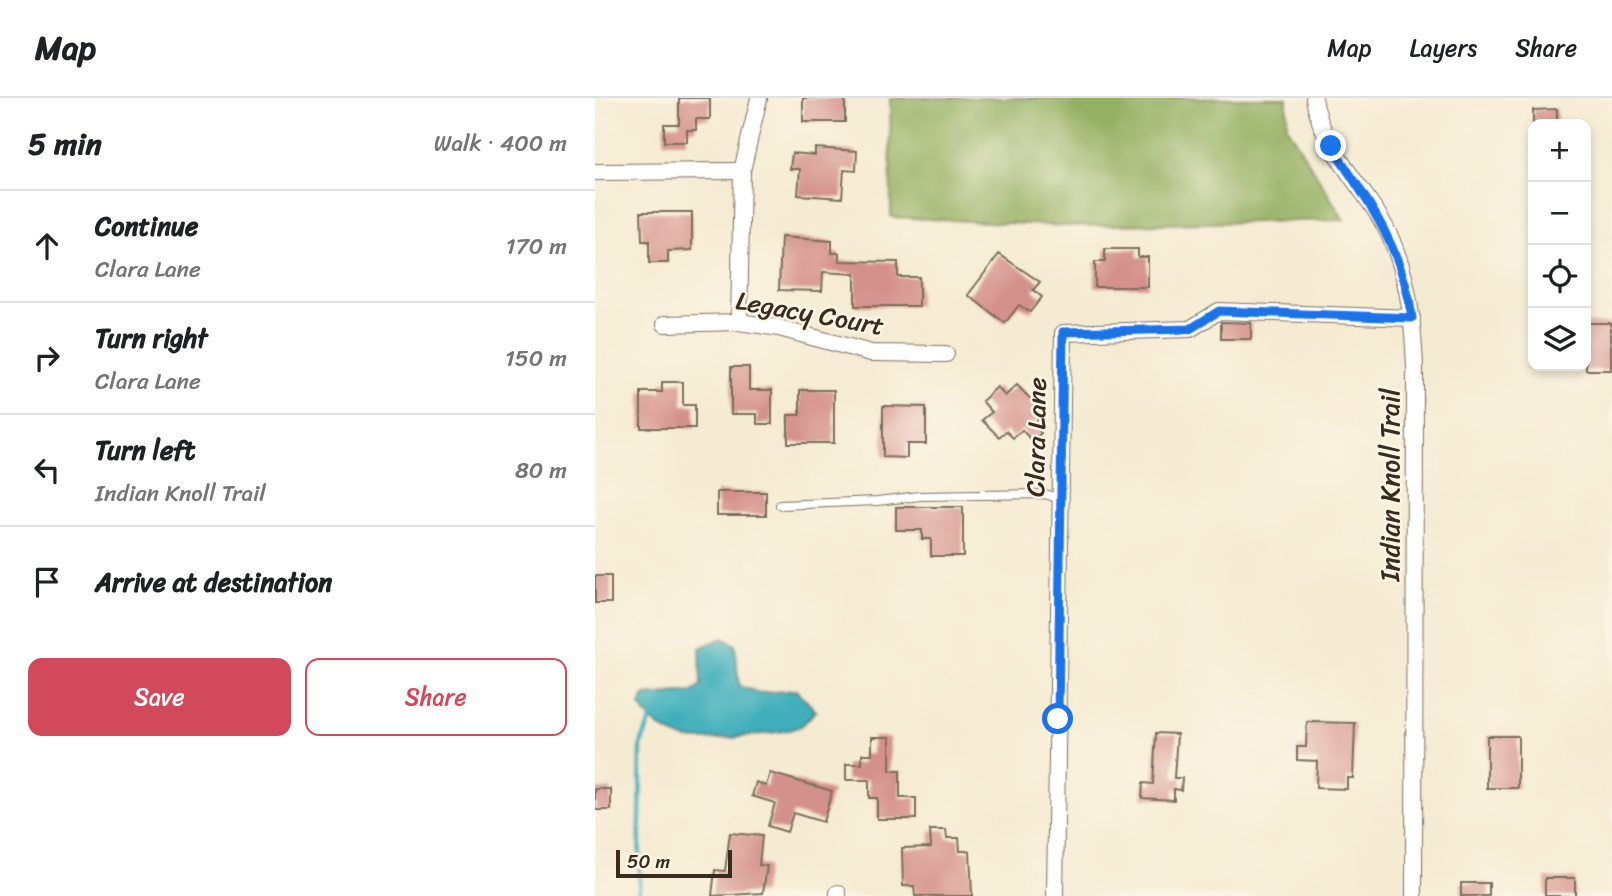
<!DOCTYPE html>
<html lang="en">
<head>
<meta charset="utf-8">
<style>
	:root { --surface:#fff; --page:#f2f2f2; --text:#202124; --muted:#757577; --line:#e0e0e0; --accent:#d1495b }
	body { margin:0; font-family:Sriracha,sans-serif; background:var(--page); color:var(--text) }
	.controls { position:absolute; right:21px; top:21px; display:grid; overflow:hidden; border-radius:14px; box-shadow:0 4px 10px #0003 }
	.controls button { width:63px; height:63px; display:grid; place-items:center; padding:0; border:0; border-bottom:2px solid var(--line); background:var(--surface); color:var(--text); font:35px sans-serif }
	.scale { position:absolute; left:21px; bottom:18px; width:116px; box-sizing:border-box; padding-left:7px; border:4px solid #3b2a1e; border-top:0; font-size:19px; line-height:24px; white-space:nowrap; color:#3b2a1e; -webkit-text-stroke:5px #fcf5e5; paint-order:stroke }
	.stop { position:absolute; width:21px; height:21px; margin:-16px; border:5px solid #1a73e8; border-radius:50%; background:#fff }
	.stop.end { background:#1a73e8; border-color:#fff; box-shadow:0 2px 7px #0008 }
	.list { margin:0; padding:0; list-style:none }
	h2 { display:flex; justify-content:space-between; align-items:center; height:91px; margin:0; padding:0 28px; font-size:30px }
	h2 small { font-size:23px; font-weight:400; color:var(--muted) }
	.list li { display:grid; grid-template-columns:46px 1fr auto; gap:21px; align-items:center; box-sizing:border-box; height:112px; padding:0 28px; border-top:2px solid var(--line) }
	.list b { display:block; font-size:26px; white-space:nowrap }
	.list p { margin:0; font-size:23px; white-space:nowrap; color:var(--muted) }
	.list em { font-size:23px; font-style:normal; color:var(--muted) }
	.actions { display:flex; gap:14px; padding:21px 28px }
	.actions a { flex:1; padding:16px 0; border:2px solid var(--accent); border-radius:14px; text-align:center; font-size:24px; color:var(--accent) }
	.actions .main { background:var(--accent); color:#fff }
	.icon { flex:none; width:38px; height:38px; fill:none; stroke:currentColor; stroke-width:2; stroke-linecap:round; stroke-linejoin:round }
	.map { position:relative; flex:none; width:1017px; height:798px; overflow:hidden }
	header { display:flex; align-items:center; gap:42px; box-sizing:border-box; height:98px; padding:0 35px; background:var(--surface); border-bottom:2px solid var(--line) }
	header strong { font-size:33px }
	nav { display:flex; gap:38px; margin-inline-start:auto; font-size:24px }
	main { display:flex }
	aside { flex:1; background:var(--surface) }
	.map>svg:first-child { display:block }
	.forest { fill:#94b062; stroke:#686d40; stroke-width:2 }
	.water { fill:#40afbb; stroke:#3e6c6c; stroke-width:2 }
	.lines { fill:none; stroke-linecap:round; stroke-linejoin:round }
	.stream { stroke:#40afbb; stroke-width:4.5 }
	.building { fill:#d4918b }
	.service-casing { stroke:#7c6e5d; stroke-width:10 }
	.minor-casing { stroke:#7c6e5d; stroke-width:18 }
	.service { stroke:#fff; stroke-width:8 }
	.minor { stroke:#fff; stroke-width:16 }
	.route { stroke:#1a73e8; stroke-width:9 }
	.labels { text-anchor:middle; dominant-baseline:central; stroke-width:5; stroke-linejoin:round; paint-order:stroke }
	.street-label { font-size:26px; fill:#3b2a1e; stroke:#fcf5e5 }
</style>
</head>
<body>
<header>
<strong>Map</strong>
<nav><a>Map</a><a>Layers</a><a>Share</a></nav>
</header>
<main>
<aside>
<h2>5 min<small>Walk · 400 m</small></h2>
<ul class="list">
<li><svg class="icon" aria-label="ahead" viewBox="0 0 24 24"><path d="M12 20V5M6 11l6-6 6 6"/></svg><div><b>Continue</b><p>Clara Lane</p></div><em>170 m</em></li>
<li><svg class="icon" aria-label="right" viewBox="0 0 24 24"><path d="M7 20v-9h11M14 6l5 5-5 5"/></svg><div><b>Turn right</b><p>Clara Lane</p></div><em>150 m</em></li>
<li><svg class="icon" aria-label="left" viewBox="0 0 24 24"><path d="M17 20v-9H6M10 6l-5 5 5 5"/></svg><div><b>Turn left</b><p>Indian Knoll Trail</p></div><em>80 m</em></li>
<li><svg class="icon" aria-label="arrive" viewBox="0 0 24 24"><path d="M6 21V4h12l-3 4 3 4H6"/></svg><div><b>Arrive at destination</b></div></li>
</ul>
<div class="actions"><a class="main">Save</a><a>Share</a></div>
</aside>
<div class="map">
<svg width="1017" height="798" viewBox="0 0 1017 798">
	<rect width="100%" height="100%" fill="#fcf5e5"/>
	<filter id="ink" filterUnits="userSpaceOnUse"><feTurbulence type="fractalNoise" baseFrequency=".0143" numOctaves="2"/><feDisplacementMap in="SourceGraphic" scale="14" xChannelSelector="R" yChannelSelector="G"/><feConvolveMatrix kernelMatrix="1 2 1 2 8 2 1 2 1" color-interpolation-filters="sRGB"/></filter>
	<filter id="wash" filterUnits="userSpaceOnUse"><feTurbulence type="fractalNoise" baseFrequency=".00686" numOctaves="4" result="noise"/><feDisplacementMap in="SourceGraphic" scale="28" xChannelSelector="R" yChannelSelector="G"/><feGaussianBlur stdDeviation="1.57" result="paint"/><feColorMatrix in="noise" values="0 0 0 0 0 0 0 0 0 0 0 0 0 0 0 0 0 1.4 0 .05"/><feComposite in="paint" operator="in"/></filter>
	<g filter="url(#wash)">
		<rect width="100%" height="100%" fill="#f5ebd3"/>
		<polygon class="forest" points="295,0 692,0 692,29 749,122 471,128 296,119"/>
		<path class="water" d="M127,540l13,7 4,41 21,7 36,-3 20,21c-5,4 -10,11 -15,15 -12,7 -97,16 -113,13 -19,-3 -38,-17 -48,-33l5,-10 48,-4 8,-6 -1,-38z"/>
		<g class="lines">
			<polyline class="stream" points="44,798 46,646 56,621"/>
		</g>
		<g id="blocks">
			<g class="building">
				<polygon points="84,0 115,0 115,21 101,21 101,32 92,32 92,44 69,44 69,26 84,26"/>
				<rect x="208" y="0" width="42" height="24"/>
				<polygon points="962,11 962,26 938,26 938,12"/>
				<polygon points="220,50 262,53 261,73 249,72 247,100 203,97 205,71 195,71 197,55 220,57"/>
				<polygon points="46,114 97,114 97,152 73,153 73,165 54,165 54,143 47,143"/>
				<polygon points="186,139 237,143 237,155 244,155 244,163 303,164 303,179 324,179 324,208 260,208 260,176 228,174 227,193 184,192"/>
				<polygon points="510,151 543,151 543,159 553,159 553,189 500,189 500,164 510,164"/>
				<polygon points="404,156 445,184 438,192 447,199 435,214 424,207 410,225 373,197"/>
				<polygon points="626,224 656,225 656,241 626,241"/>
				<rect x="991" y="225" width="25" height="47"/>
				<polygon points="136,269 154,269 154,292 177,292 177,326 162,326 162,316 136,316"/>
				<polygon points="67,284 88,284 88,307 100,307 100,330 46,330 46,294 67,294"/>
				<polygon points="422,287 449,315 438,326 446,335 437,343 427,332 418,340 411,333 404,339 387,322 397,314 387,303 402,289 410,298"/>
				<polygon points="205,292 239,292 239,345 193,345 193,317 205,317"/>
				<polygon points="288,308 331,309 331,346 312,346 312,360 288,359"/>
				<rect x="122" y="394" width="49" height="23"/>
				<polygon points="301,409 368,409 368,458 336,458 336,441 327,441 327,432 301,432"/>
				<rect x="0" y="478" width="16" height="27"/>
				<polygon points="712,624 760,625 758,680 752,680 752,691 721,690 722,663 702,662 702,649 711,649"/>
				<polygon points="561,635 582,636 579,680 587,680 586,692 579,691 579,702 547,700 548,685 558,686"/>
				<rect x="892" y="638" width="31" height="52"/>
				<polygon points="277,639 295,639 295,673 305,673 305,700 321,700 321,721 282,721 282,700 274,700 274,682 251,682 251,666 267,666 267,656 277,656"/>
				<polygon points="175,675 237,693 228,724 198,715 192,734 173,728 180,705 157,698 161,684 171,688"/>
				<rect x="0" y="691" width="16" height="21"/>
				<polygon points="335,732 351,732 352,740 364,740 365,753 375,753 377,798 320,798 319,788 308,788 307,750 336,749"/>
				<polygon points="135,735 167,738 164,767 172,768 168,795 117,798 120,772 130,773"/>
				<rect x="950" y="780" width="30" height="18"/>
				<rect x="866" y="785" width="28" height="13"/>
			</g>
		</g>
	</g>
	<g filter="url(#ink)">
		<use href="#blocks" fill-opacity="0" stroke="#7c6e5d" stroke-width="2"/>
		<g class="lines">
			<defs>
				<polyline id="service" points="185,407 282,403 325,398 450,396 465,401"/>
				<g id="minor">
					<path d="M719,0c7,46 41,80 65,118 28,45 34,100 36,152l-1,528"/>
					<polyline points="0,74 147,73"/>
					<polyline points="144,224 147,73 164,0"/>
					<polyline points="70,226 144,224 184,230 276,255 351,256"/>
					<polyline points="243,798 243,795"/>
					<polyline points="460,798 468,235 595,231 624,213 817,220"/>
				</g>
			</defs>
			<use href="#service" class="service-casing"/>
			<use href="#minor" class="minor-casing"/>
			<use href="#service" class="service"/>
			<use href="#minor" class="minor"/>
		</g>
	</g>
	<g class="lines" filter="url(#ink)">
		<path class="route" d="M463,621l5,-387 127,-3 29,-18 193,7c-8,-67 -44,-118 -81,-172"/>
	</g>
	<g class="labels">
		<g class="street-label">
			<text transform="translate(215 215) rotate(10)">Legacy Court</text>
			<text transform="translate(441 339) rotate(-89)">Clara Lane</text>
			<text transform="translate(795 387) rotate(-90)">Indian Knoll Trail</text>
		</g>
	</g>
</svg>
<div class="controls">
<button>+</button>
<button>−</button>
<button><svg class="icon" aria-label="locate" viewBox="0 0 24 24"><circle cx="12" cy="12" r="6"/><path d="M12 2v4M12 18v4M2 12h4M18 12h4"/></svg></button>
<button><svg class="icon" aria-label="layers" viewBox="0 0 24 24"><path d="M12 4l9 5-9 5-9-5zM3 14l9 5 9-5"/></svg></button>
</div>
<div class="scale">50 m</div>
<div class="stop" style="left:463px;top:621px"></div>
<div class="stop end" style="left:736px;top:48px"></div>
</div>
</main>
</body>
</html>
